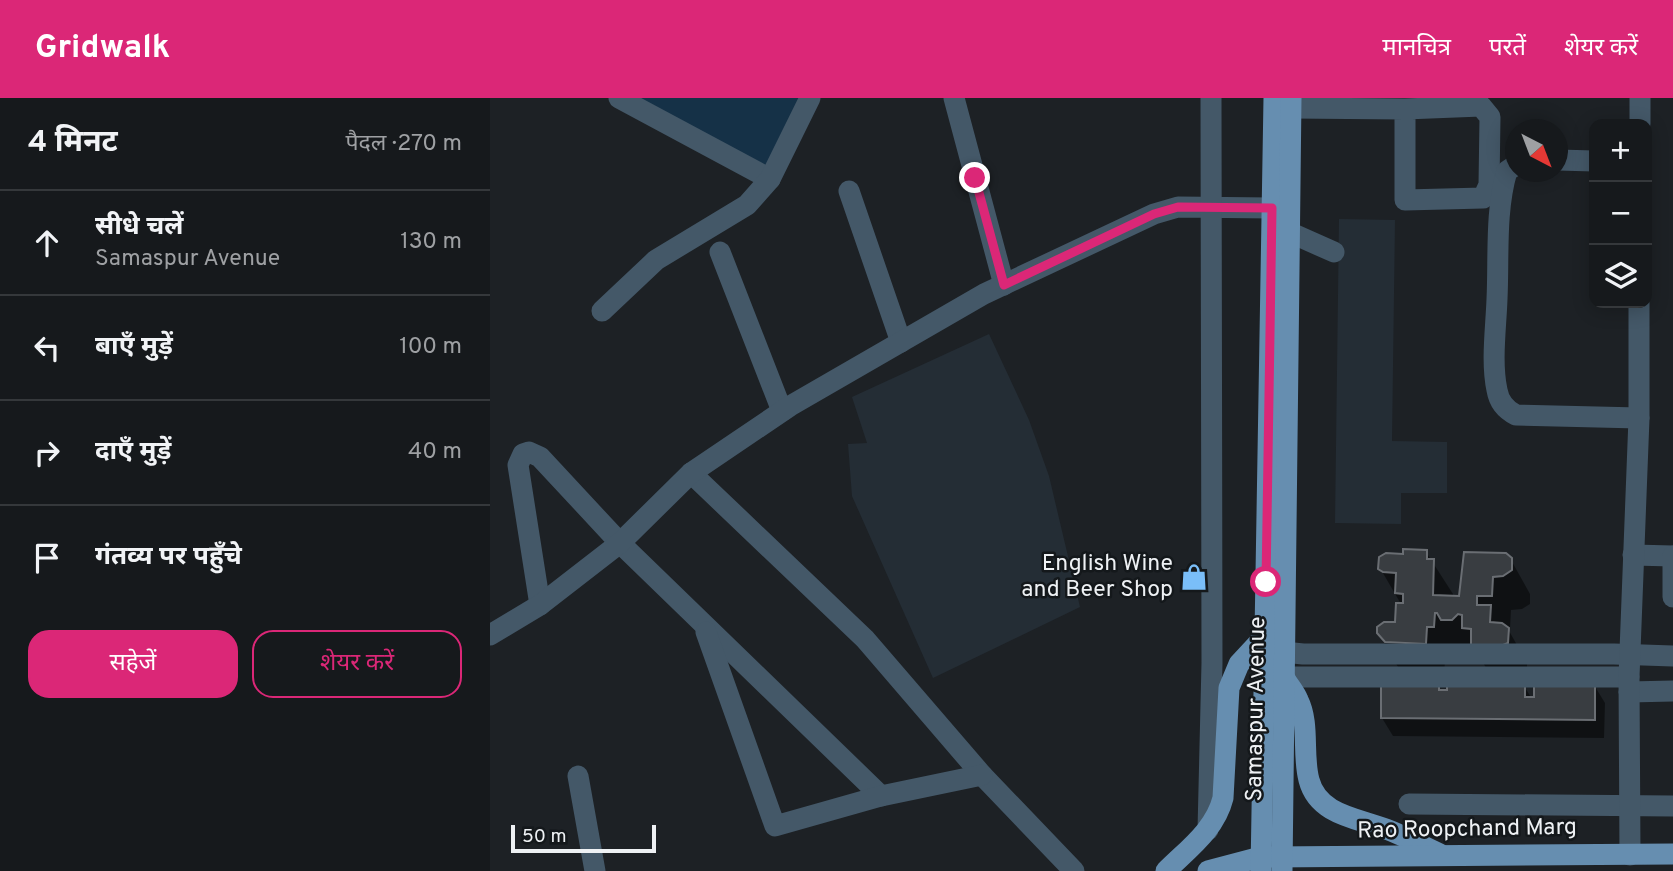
<!DOCTYPE html>
<html lang="hi">
<head>
<meta charset="utf-8">
<style>
	:root { --surface:#16191c; --page:#232629; --text:#f1f3f6; --muted:#9ea0a3; --line:#35383b; --accent:#db2777 }
	body { margin:0; font-family:Overpass,"Noto Sans Devanagari",sans-serif; background:var(--page); color:var(--text) }
	.controls { position:absolute; right:21px; top:21px; display:grid; overflow:hidden; border-radius:14px; box-shadow:0 4px 18px #0003 }
	.controls button { width:63px; height:63px; display:grid; place-items:center; padding:0; border:0; border-bottom:2px solid var(--line); background:var(--surface); color:var(--text); font:35px sans-serif }
	.compass { position:absolute; left:1015px; top:21px; width:63px; height:63px; border-radius:50%; background:var(--surface); box-shadow:0 4px 18px #0003; rotate:138deg }
	.scale { position:absolute; left:21px; bottom:18px; width:145px; box-sizing:border-box; padding-left:7px; border:4px solid #eef1f4; border-top:0; font-size:19px; line-height:24px; white-space:nowrap; color:#eef1f4; -webkit-text-stroke:5px #14181b; paint-order:stroke }
	.stop { position:absolute; width:21px; height:21px; margin:-16px; border:5px solid #db2777; border-radius:50%; background:#fff }
	.stop.end { background:#db2777; border-color:#fff; box-shadow:0 2px 7px #0008 }
	.list { margin:0; padding:0; list-style:none }
	h2 { display:flex; justify-content:space-between; align-items:center; height:91px; margin:0; padding:0 28px; font-size:30px }
	h2 small { font-size:23px; font-weight:400; color:var(--muted) }
	.list li { display:grid; grid-template-columns:46px 1fr auto; gap:21px; align-items:center; box-sizing:border-box; height:105px; padding:0 28px; border-top:2px solid var(--line) }
	.list b { display:block; font-size:26px; white-space:nowrap }
	.list p { margin:0; font-size:23px; white-space:nowrap; color:var(--muted) }
	.list em { font-size:23px; font-style:normal; color:var(--muted) }
	.actions { display:flex; gap:14px; padding:21px 28px }
	.actions a { flex:1; padding:16px 0; border:2px solid var(--accent); border-radius:21px; text-align:center; font-size:24px; color:var(--accent) }
	.actions .main { background:var(--accent); color:#fff }
	.icon { flex:none; width:38px; height:38px; fill:none; stroke:currentColor; stroke-width:2; stroke-linecap:round; stroke-linejoin:round }
	.map { position:relative; flex:none; width:1183px; height:773px; overflow:hidden }
	header { display:flex; align-items:center; gap:42px; box-sizing:border-box; height:98px; padding:0 35px; background:var(--accent); color:#fff }
	header strong { font-size:33px }
	nav { display:flex; gap:38px; margin-inline-start:auto; font-size:24px }
	main { display:flex }
	aside { flex:1; background:var(--surface) }
	.map>svg:first-child { display:block }
	.built { fill:#242d35 }
	.green { fill:#153147 }
	.shadow { fill:#0007 }
	.building { fill:#393d41; stroke:#6a6e73; stroke-width:2 }
	.lines { fill:none; stroke-linecap:round; stroke-linejoin:round }
	.minor { stroke:#445868; stroke-width:21 }
	.major { stroke:#668eb0; stroke-width:21 }
	.route { stroke:#db2777; stroke-width:9 }
	.labels { text-anchor:middle; dominant-baseline:central; stroke-width:5; stroke-linejoin:round; paint-order:stroke }
	.poi-label { font-size:23px; fill:#eef1f4; stroke:#14181b; text-anchor:end }
	.street-label { font-size:23px; fill:#eef1f4; stroke:#14181b }
</style>
</head>
<body>
<header>
<strong>Gridwalk</strong>
<nav><a>मानचित्र</a><a>परतें</a><a>शेयर करें</a></nav>
</header>
<main>
<aside>
<h2>4 मिनट<small>पैदल · 270 m</small></h2>
<ul class="list">
<li><svg class="icon" aria-label="ahead" viewBox="0 0 24 24"><path d="M12 20V5M6 11l6-6 6 6"/></svg><div><b>सीधे चलें</b><p>Samaspur Avenue</p></div><em>130 m</em></li>
<li><svg class="icon" aria-label="left" viewBox="0 0 24 24"><path d="M17 20v-9H6M10 6l-5 5 5 5"/></svg><div><b>बाएँ मुड़ें</b></div><em>100 m</em></li>
<li><svg class="icon" aria-label="right" viewBox="0 0 24 24"><path d="M7 20v-9h11M14 6l5 5-5 5"/></svg><div><b>दाएँ मुड़ें</b></div><em>40 m</em></li>
<li><svg class="icon" aria-label="arrive" viewBox="0 0 24 24"><path d="M6 21V4h12l-3 4 3 4H6"/></svg><div><b>गंतव्य पर पहुँचे</b></div></li>
</ul>
<div class="actions"><a class="main">सहेजें</a><a>शेयर करें</a></div>
</aside>
<div class="map">
<svg width="1183" height="773" viewBox="0 0 1183 773">
	<rect width="100%" height="100%" fill="#1d2125"/>
	<g class="built">
		<polygon points="849,121 905,122 902,343 957,344 957,395 911,395 911,426 845,425"/>
		<polygon points="499,236 539,322 559,378 590,509 443,580 362,398 358,346 377,345 362,299"/>
	</g>
	<polygon class="green" points="146,0 312,0 279,69"/>
	<g class="shadow">
		<polygon points="936,454 963,496 962,500 971,500 1021,462 1040,496 1040,506 1032,511 1021,512 1020,531 1018,531 1037,565 1037,578 1002,580 985,551 955,562 954,579 908,569 888,534 906,526 911,506 890,470 915,458"/>
		<polygon points="1104,587 1115,605 1114,640 903,638 892,620 948,588 952,594 1034,588 1042,601"/>
	</g>
	<g class="building">
		<polygon points="913,451 937,452 937,461 944,461 943,497 969,498 974,454 1016,455 1022,460 1022,472 1013,478 1003,479 1002,498 987,498 987,507 1001,507 1000,524 1012,525 1019,530 1018,545 1013,547 981,547 981,531 972,530 972,517 968,516 962,522 951,522 947,515 945,515 944,529 937,529 936,546 895,544 887,535 887,529 894,524 905,524 906,505 913,505 913,496 905,495 906,475 893,474 888,471 889,459 896,455 913,456"/>
		<polygon points="891,583 949,586 949,592 957,592 957,583 1035,586 1035,599 1044,599 1044,588 1105,585 1105,622 891,620"/>
	</g>
	<g class="lines">
		<g class="minor">
			<polyline points="129,0 280,81"/>
			<polyline points="464,0 514,187"/>
			<polyline points="801,10 915,11 915,102 993,100 999,87 1000,19 991,8 915,11"/>
			<polyline points="1150,26 1150,0"/>
			<polyline points="1068,62 1104,63"/>
			<path d="M1026,67l-9,6c-12,40 -8,87 -10,128 -1,29 -6,63 0,91 2,12 9,20 19,25l123,3"/>
			<polyline points="359,93 411,244"/>
			<polyline points="799,134 844,154"/>
			<polyline points="230,154 292,313"/>
			<polyline points="112,213 166,162 257,107 280,81 320,0"/>
			<polyline points="201,375 375,541 492,677 584,773"/>
			<polyline points="1143,457 1183,458"/>
			<polyline points="1183,458 1183,499"/>
			<polyline points="50,507 28,367 33,356 39,354 50,359 130,445 391,698"/>
			<polyline points="216,534 285,728 391,698 492,677"/>
			<polyline points="0,537 50,507 130,445 201,375 300,308 494,196 664,116 688,109 782,110"/>
			<polyline points="794,554 813,556 1124,556 1183,558"/>
			<polyline points="794,579 1139,579"/>
			<polyline points="1139,594 1183,593"/>
			<polyline points="88,678 105,773"/>
			<polyline points="919,706 1183,708"/>
			<polyline points="718,732 722,565 721,0"/>
			<polyline points="1140,757 1139,579 1149,320 1149,205"/>
		</g>
		<g class="major">
			<path d="M794,579c4,8 11,15 14,23 12,24 4,54 11,80 9,35 48,38 77,49 19,7 36,17 54,25"/>
			<path d="M676,773c22,-22 49,-41 57,-73l6,-110 10,-24 26,-28"/>
			<polyline points="718,773 771,759 1183,756"/>
			<polyline points="771,773 784,0"/>
			<polyline points="792,773 801,0"/>
		</g>
	</g>
	<g class="lines">
		<polyline class="route" points="485,80 514,187 664,116 688,109 782,110 776,484"/>
	</g>
	<defs>
		<symbol id="shop-bare" viewBox="-9 -9 18 18"><path d="M-5-2.5h2.3a2.7 3.5 0 0 1 5.4 0H5L5.5 6h-11ZM-1.5-2.5h3a1.5 2.3 0 0 0-3 0Z" fill="#7abef8" stroke="#14181b" stroke-width="2.5" paint-order="stroke"/></symbol>
	</defs>
	<g fill-rule="evenodd">
		<use href="#shop-bare" x="685" y="460" width="38" height="38"/>
	</g>
	<g class="labels">
		<g class="poi-label">
			<text x="683" y="466">English Wine<tspan x="683" dy="26">and Beer Shop</tspan></text>
		</g>
		<g class="street-label">
			<text transform="translate(767 611) rotate(-89)">Samaspur Avenue</text>
			<text transform="translate(977 732) rotate(-1)">Rao Roopchand Marg</text>
		</g>
	</g>
</svg>
<div class="controls">
<button>+</button>
<button>−</button>
<button><svg class="icon" aria-label="layers" viewBox="0 0 24 24"><path d="M12 4l9 5-9 5-9-5zM3 14l9 5 9-5"/></svg></button>
</div>
<svg class="compass" viewBox="-18 -18 36 36"><path d="M0-13l5 13h-10z" fill="#e53935"/><path d="M0 13l5-13h-10z" fill="#9ea0a3"/></svg>
<div class="scale">50 m</div>
<div class="stop" style="left:776px;top:484px"></div>
<div class="stop end" style="left:485px;top:80px"></div>
</div>
</main>
</body>
</html>
